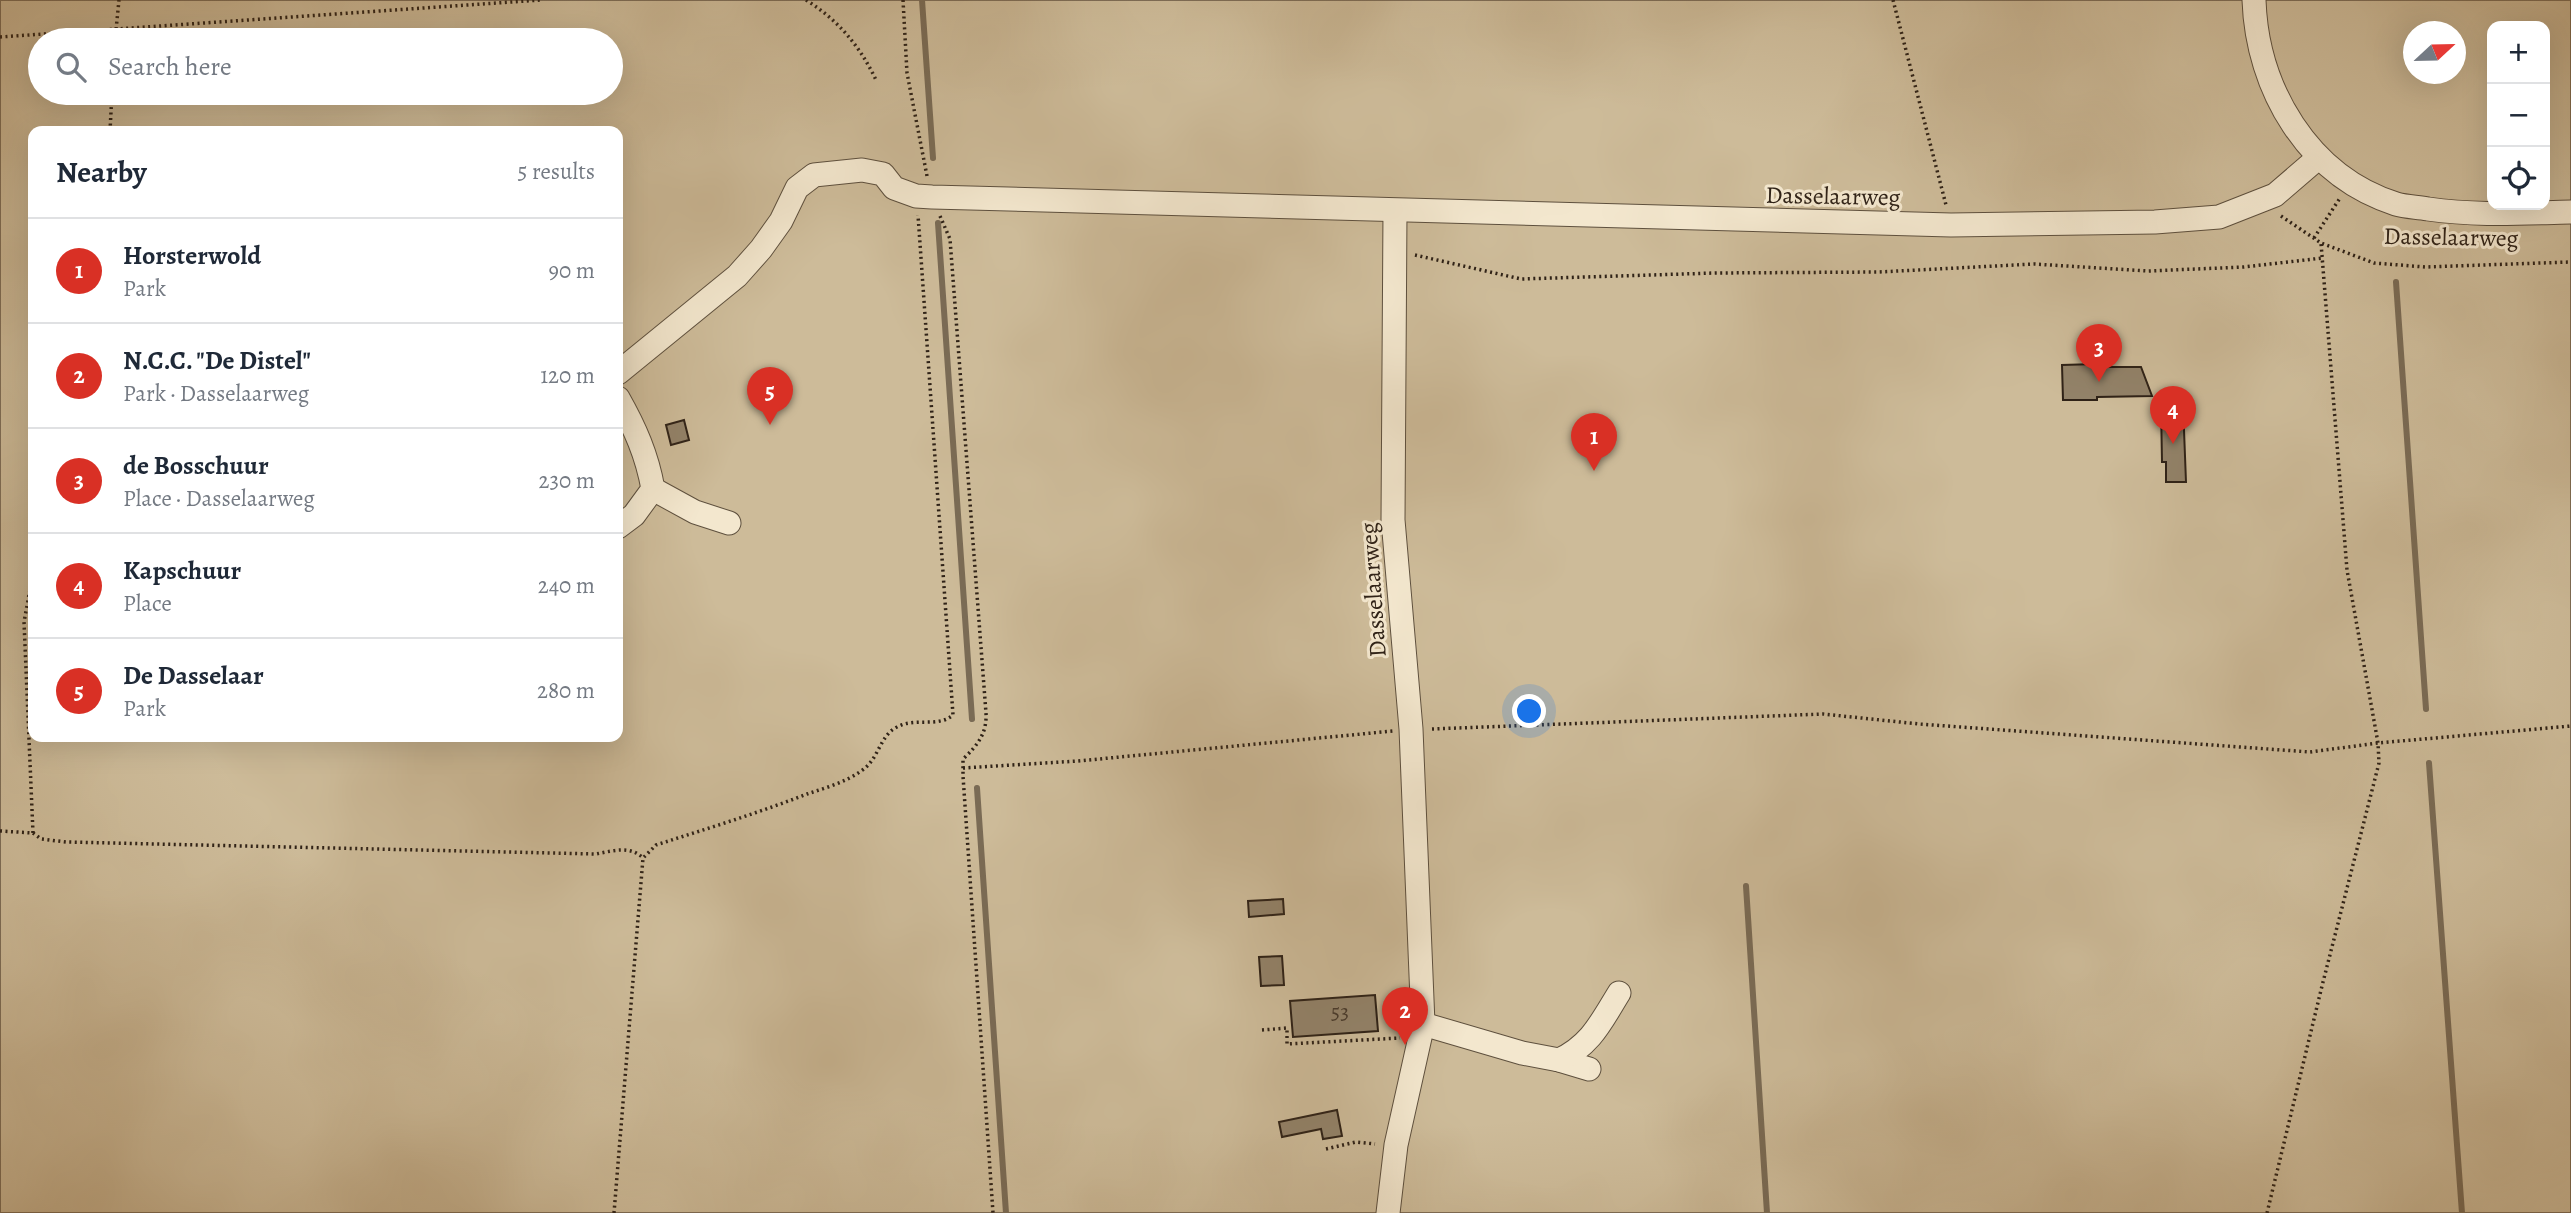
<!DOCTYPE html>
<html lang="en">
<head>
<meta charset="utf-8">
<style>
	:root { --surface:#fff; --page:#f2f2f3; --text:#1f2937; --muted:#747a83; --line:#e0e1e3; --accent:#d93025 }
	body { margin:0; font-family:Alegreya,serif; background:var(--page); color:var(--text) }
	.controls { position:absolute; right:21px; top:21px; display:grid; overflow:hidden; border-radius:14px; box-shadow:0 7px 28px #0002 }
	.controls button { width:63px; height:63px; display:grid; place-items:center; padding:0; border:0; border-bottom:2px solid var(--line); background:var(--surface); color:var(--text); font:35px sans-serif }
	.compass { position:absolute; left:2403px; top:21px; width:63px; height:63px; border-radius:50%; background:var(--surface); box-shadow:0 7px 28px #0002; rotate:68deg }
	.you { position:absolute; left:1530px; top:712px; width:24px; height:24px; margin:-18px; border:5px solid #fff; border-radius:50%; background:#1a73e8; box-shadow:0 0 0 10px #1a73e833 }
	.badge { display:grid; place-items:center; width:46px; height:46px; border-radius:50%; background:var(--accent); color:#fff; font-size:23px; font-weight:700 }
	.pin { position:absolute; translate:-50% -58px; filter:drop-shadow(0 2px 4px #0008) }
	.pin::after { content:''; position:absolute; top:37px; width:24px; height:21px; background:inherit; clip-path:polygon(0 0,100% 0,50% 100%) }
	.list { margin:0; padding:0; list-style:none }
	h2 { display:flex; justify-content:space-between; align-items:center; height:91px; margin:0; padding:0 28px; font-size:30px }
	h2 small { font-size:23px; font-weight:400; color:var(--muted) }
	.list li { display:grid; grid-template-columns:46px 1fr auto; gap:21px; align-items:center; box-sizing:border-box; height:105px; padding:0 28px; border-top:2px solid var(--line) }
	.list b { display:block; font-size:26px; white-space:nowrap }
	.list p { margin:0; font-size:23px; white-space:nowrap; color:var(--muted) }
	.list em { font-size:23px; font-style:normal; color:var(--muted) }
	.icon { flex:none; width:38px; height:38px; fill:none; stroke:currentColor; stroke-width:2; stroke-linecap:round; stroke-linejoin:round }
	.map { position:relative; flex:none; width:2571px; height:1213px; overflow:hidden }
	.search { position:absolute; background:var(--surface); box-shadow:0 7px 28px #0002; left:28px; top:28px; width:595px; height:77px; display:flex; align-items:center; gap:18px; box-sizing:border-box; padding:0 24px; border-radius:38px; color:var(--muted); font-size:26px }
	.panel { position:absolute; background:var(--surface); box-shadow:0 7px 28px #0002; left:28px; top:126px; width:595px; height:616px; border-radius:14px }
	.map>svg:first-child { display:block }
	.green { fill:#cdbb99; stroke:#7e6e58; stroke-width:2; fill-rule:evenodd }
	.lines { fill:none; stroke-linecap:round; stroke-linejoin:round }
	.stream { stroke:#7a6b55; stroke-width:6 }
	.building { fill:#928269; stroke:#2f2217; stroke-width:2 }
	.minor-casing { stroke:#5e503e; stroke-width:25 }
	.path { stroke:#2f2217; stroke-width:3.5; stroke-dasharray:2 3.5; stroke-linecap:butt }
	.minor { stroke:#f3e7ce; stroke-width:23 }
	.labels { text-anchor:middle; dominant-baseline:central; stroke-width:6; stroke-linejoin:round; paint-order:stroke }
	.number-label { font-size:21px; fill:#483a2c }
	.street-label { font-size:24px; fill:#2f2217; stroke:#f3e7ce }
</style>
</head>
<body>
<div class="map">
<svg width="2571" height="1213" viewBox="0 0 2571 1213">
	<rect width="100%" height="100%" fill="#eddab4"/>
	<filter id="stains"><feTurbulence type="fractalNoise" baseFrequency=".00286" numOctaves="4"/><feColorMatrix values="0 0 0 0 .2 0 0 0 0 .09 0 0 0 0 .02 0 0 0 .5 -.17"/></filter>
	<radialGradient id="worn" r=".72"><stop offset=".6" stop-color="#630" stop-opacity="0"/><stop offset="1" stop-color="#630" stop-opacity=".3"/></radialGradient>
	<path class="green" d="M0,0h2571v1213h-2571zM2492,26h53v179h-53zM2414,32h42v42h-42zM40,40h571v53h-571zM33,131h585v606h-585z"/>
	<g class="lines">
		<g class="stream">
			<polyline points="922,0 933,158"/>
			<polyline points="938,223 972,719"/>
			<polyline points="2396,282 2426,709"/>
			<polyline points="2429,763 2462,1213"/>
			<polyline points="977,788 1006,1213"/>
			<polyline points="1746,886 1767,1213"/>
		</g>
	</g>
	<g class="building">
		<polygon points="2096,364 2097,367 2141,367 2152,396 2097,397 2097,400 2063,400 2062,365"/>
		<polygon points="2183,404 2186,482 2166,482 2166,462 2162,462 2161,405"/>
		<polygon points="684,420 689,440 671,445 666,425"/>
		<polygon points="1283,899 1284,914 1249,917 1248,901"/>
		<polygon points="1282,956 1284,985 1261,986 1259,957"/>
		<polygon points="1375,995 1378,1031 1293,1037 1290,1001"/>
		<polygon points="1337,1110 1342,1136 1323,1139 1321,1129 1282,1137 1279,1122"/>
	</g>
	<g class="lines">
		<defs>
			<g id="minor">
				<path d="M2254,0c3,89 54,176 142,204 10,3 22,3 32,5 49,7 94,4 143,3"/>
				<polyline points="618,373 737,276 761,249 781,221 797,188 814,175 862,170 883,174 894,188 916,196 932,197 1951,225 2155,222 2219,217 2275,195 2318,158"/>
				<path d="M618,398c17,30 29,57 35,91l-19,26 -16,12"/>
				<polyline points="653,489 695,512 729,523"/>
				<polyline points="1423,1024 1522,1053 1559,1060 1589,1069"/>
				<path d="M1559,1060c32,-15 42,-38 60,-67"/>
				<polyline points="1388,1213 1396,1145 1423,1024 1411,729 1393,520 1395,212"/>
			</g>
		</defs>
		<use href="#minor" class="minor-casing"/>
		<g class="path">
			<path d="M806,0c32,20 54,46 70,80"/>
			<polyline points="903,0 907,73 927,176"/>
			<polyline points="1893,0 1946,205"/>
			<polyline points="0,37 541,0"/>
			<polyline points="115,40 119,0"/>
			<polyline points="110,131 112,93"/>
			<path d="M940,216l10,23 36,474c1,20 -8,32 -23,46v17l30,437"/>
			<polyline points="2281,216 2321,243 2374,263 2425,267 2571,262"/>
			<polyline points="2314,238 2340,198"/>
			<polyline points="1415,255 1521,279 1715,273 1879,272 2034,264 2148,271 2244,267 2323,258"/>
			<polyline points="1432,729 1823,714 1919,724 2310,752 2378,743 2571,726"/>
			<polyline points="963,768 1078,761 1393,731"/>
			<path d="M0,831l33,2 8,6 25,3 530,12c16,-3 34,-9 47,4"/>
			<polyline points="33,833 24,622 33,573"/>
			<polyline points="1262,1030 1287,1028 1287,1044 1400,1038"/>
			<polyline points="1326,1149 1356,1142 1375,1144"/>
			<path d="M614,1213l29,-355 13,-13c50,-16 102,-32 151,-51 18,-6 39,-12 54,-23 18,-11 18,-35 36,-44 18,-10 41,1 56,-12l-35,-500"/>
			<polyline points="2267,1213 2322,986 2379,763 2378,743 2347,570 2321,243"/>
		</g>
		<use href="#minor" class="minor"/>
	</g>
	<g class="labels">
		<g class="number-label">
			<text x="1340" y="1012">53</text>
		</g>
		<g class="street-label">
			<text transform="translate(1833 196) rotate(1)">Dasselaarweg</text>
			<text transform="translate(2451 237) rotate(1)">Dasselaarweg</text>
			<text transform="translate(1373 590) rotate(-94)">Dasselaarweg</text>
		</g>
	</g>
	<rect width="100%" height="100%" filter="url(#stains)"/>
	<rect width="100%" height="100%" fill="url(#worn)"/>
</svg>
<div class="controls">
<button>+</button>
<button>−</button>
<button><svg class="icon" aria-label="locate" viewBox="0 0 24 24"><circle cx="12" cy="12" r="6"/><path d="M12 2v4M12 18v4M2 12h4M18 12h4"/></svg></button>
</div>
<svg class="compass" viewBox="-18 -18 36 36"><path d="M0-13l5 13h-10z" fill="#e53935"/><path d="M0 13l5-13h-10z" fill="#747a83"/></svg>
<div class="you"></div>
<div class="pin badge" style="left:1594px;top:471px">1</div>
<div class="pin badge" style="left:1405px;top:1045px">2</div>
<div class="pin badge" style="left:2099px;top:382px">3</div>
<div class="pin badge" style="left:2173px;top:444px">4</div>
<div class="pin badge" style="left:770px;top:425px">5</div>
<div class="search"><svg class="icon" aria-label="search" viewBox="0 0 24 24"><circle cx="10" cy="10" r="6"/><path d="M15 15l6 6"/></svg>Search here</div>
<section class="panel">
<h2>Nearby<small>5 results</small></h2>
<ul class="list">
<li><span class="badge">1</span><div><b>Horsterwold</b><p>Park</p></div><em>90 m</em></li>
<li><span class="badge">2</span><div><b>N.C.C. &quot;De Distel&quot;</b><p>Park · Dasselaarweg</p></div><em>120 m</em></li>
<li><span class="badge">3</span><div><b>de Bosschuur</b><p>Place · Dasselaarweg</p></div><em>230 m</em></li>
<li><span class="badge">4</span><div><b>Kapschuur</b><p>Place</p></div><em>240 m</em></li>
<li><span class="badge">5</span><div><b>De Dasselaar</b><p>Park</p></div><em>280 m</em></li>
</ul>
</section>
</div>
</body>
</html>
